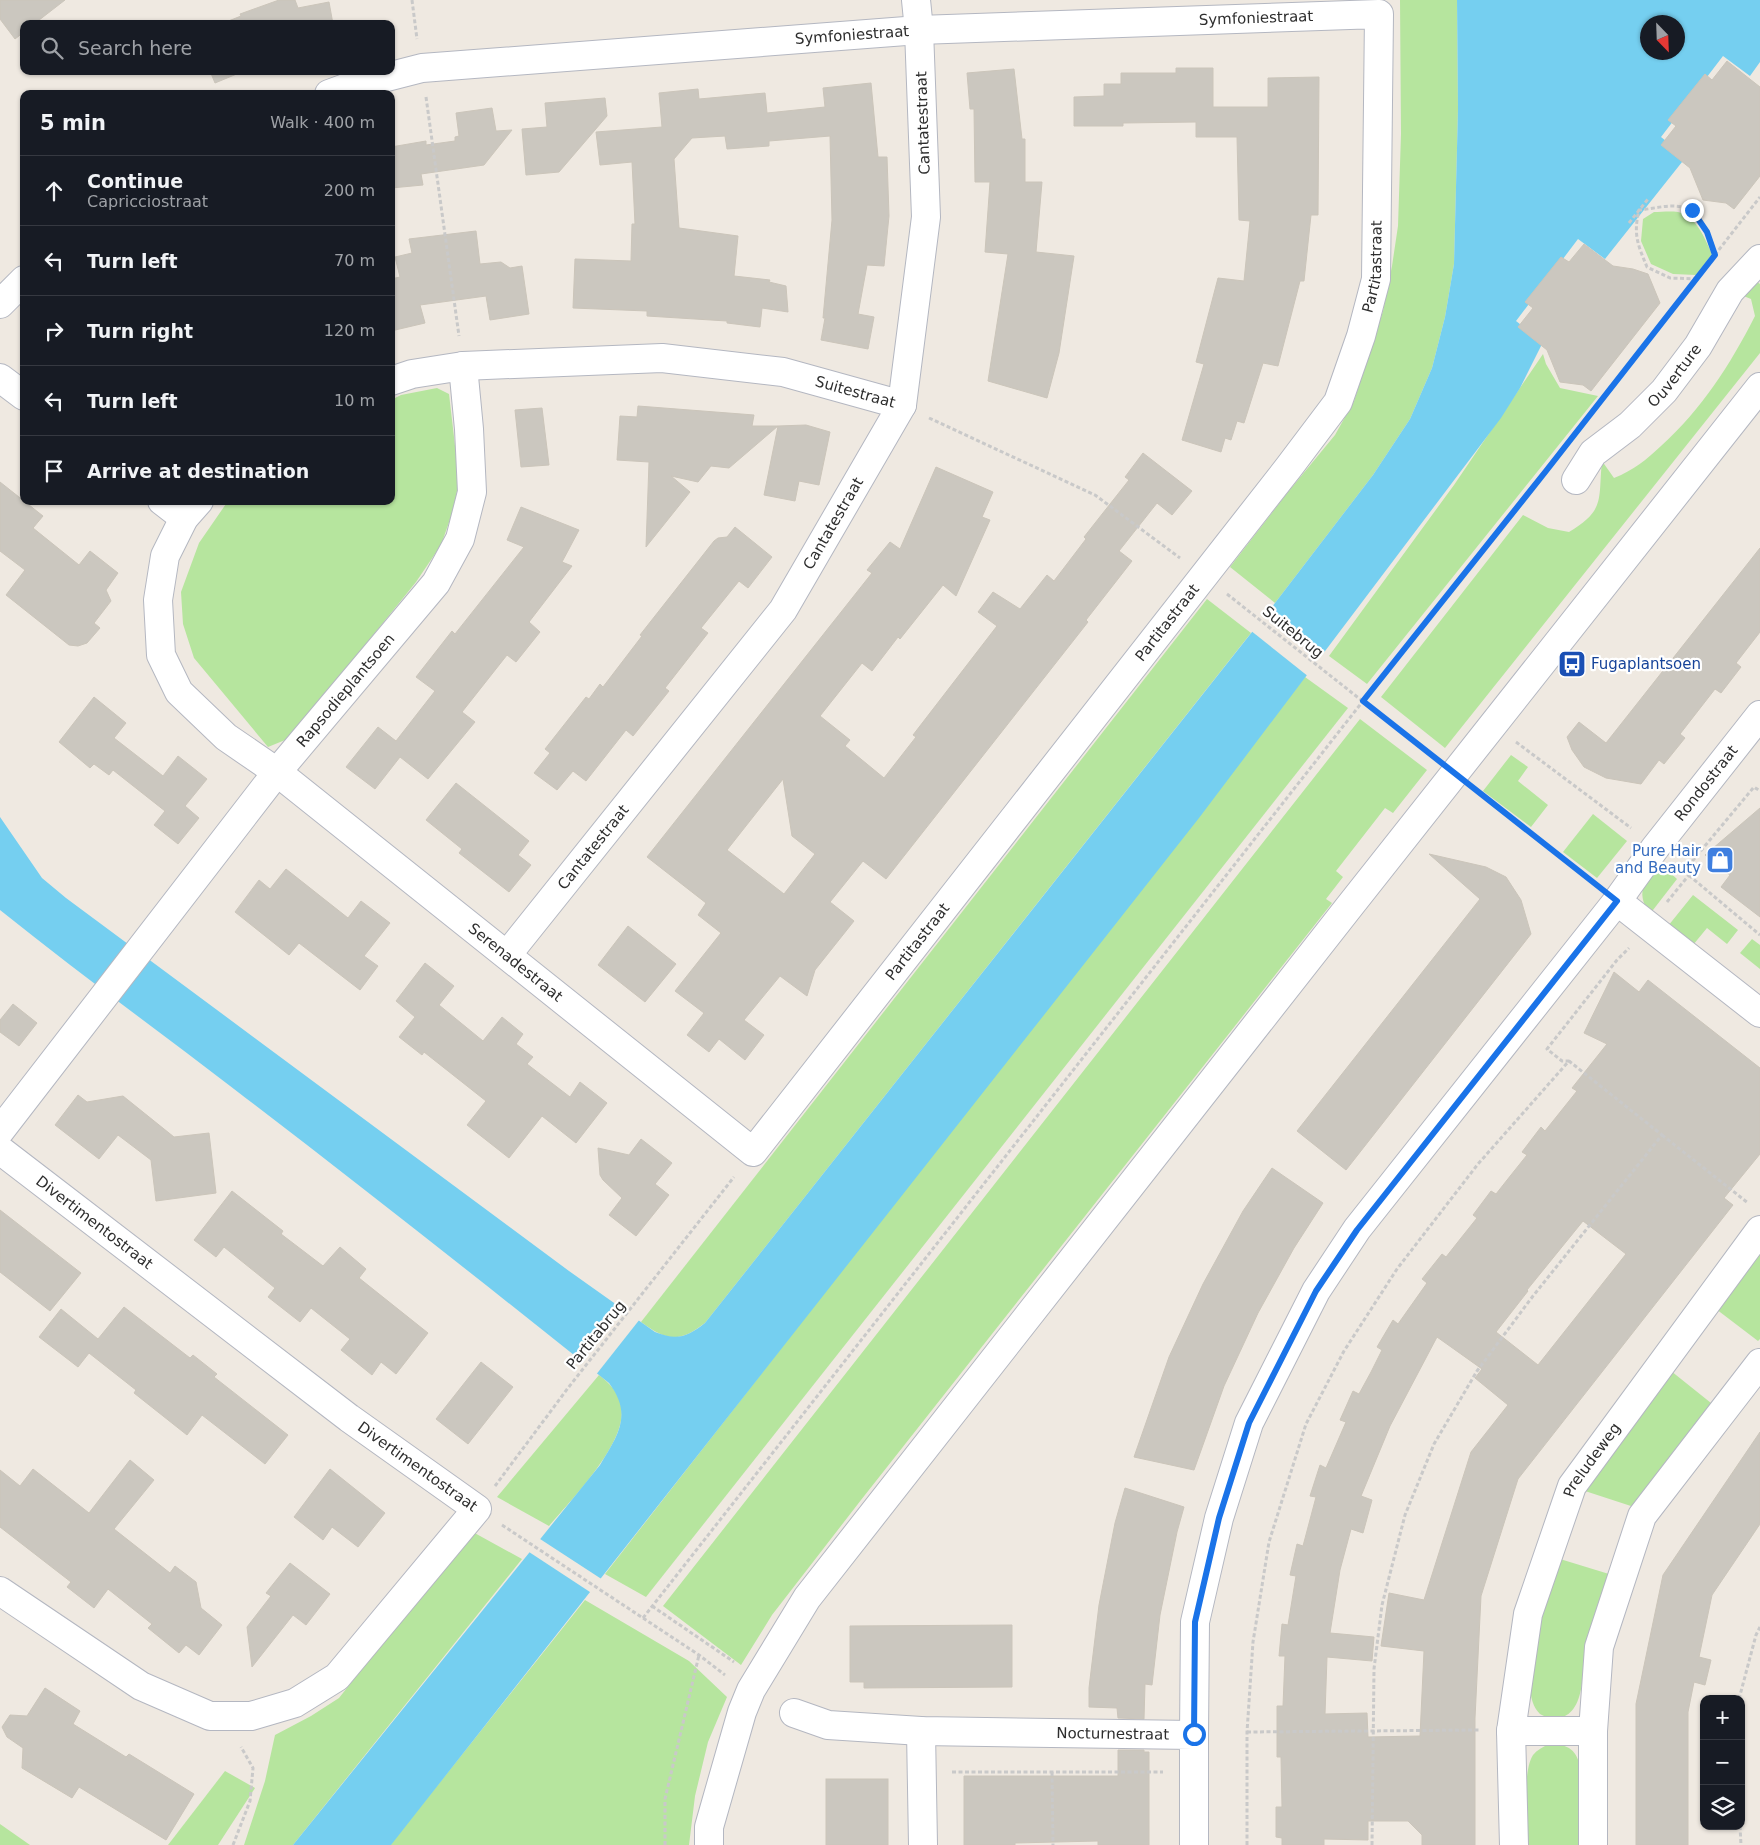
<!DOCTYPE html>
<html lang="en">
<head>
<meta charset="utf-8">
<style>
	:root { --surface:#171b24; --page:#242831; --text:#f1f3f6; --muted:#9ea1a6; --line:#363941 }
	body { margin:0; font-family:"DejaVu Sans",sans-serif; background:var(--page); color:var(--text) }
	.controls { position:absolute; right:15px; bottom:15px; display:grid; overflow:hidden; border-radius:10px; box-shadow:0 1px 4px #0004 }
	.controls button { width:45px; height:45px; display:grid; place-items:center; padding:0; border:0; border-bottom:1px solid var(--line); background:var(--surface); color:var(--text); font:25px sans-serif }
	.compass { position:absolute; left:1640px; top:15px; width:45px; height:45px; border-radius:50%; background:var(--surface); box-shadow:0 1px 4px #0004; rotate:157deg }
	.stop { position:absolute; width:15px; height:15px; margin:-11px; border:4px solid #1a73e8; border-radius:50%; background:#fff }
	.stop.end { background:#1a73e8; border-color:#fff; box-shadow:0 1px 5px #0008 }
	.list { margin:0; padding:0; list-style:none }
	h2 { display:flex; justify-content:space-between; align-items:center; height:65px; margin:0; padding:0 20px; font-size:21px }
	h2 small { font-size:16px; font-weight:400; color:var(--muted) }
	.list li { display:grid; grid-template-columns:32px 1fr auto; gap:15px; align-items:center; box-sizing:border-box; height:70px; padding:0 20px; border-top:1px solid var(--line) }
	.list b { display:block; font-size:19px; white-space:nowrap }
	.list p { margin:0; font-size:16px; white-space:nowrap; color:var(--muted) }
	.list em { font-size:16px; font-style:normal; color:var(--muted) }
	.icon { flex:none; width:28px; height:28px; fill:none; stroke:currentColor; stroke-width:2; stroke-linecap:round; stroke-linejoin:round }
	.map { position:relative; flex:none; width:1760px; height:1845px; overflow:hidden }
	.search { position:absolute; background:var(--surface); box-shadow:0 1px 4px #0004; left:20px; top:20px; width:375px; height:55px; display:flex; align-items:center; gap:12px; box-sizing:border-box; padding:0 18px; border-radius:10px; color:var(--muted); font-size:19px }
	.panel { position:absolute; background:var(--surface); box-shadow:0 1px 4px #0004; left:20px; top:90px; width:375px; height:415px; border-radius:10px }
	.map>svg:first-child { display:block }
	.green { fill:#b6e59e }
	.water { fill:#75cff0; fill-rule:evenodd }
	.pier { fill:#efe9e1 }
	.building { fill:#cbc7bf; stroke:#cbc5ba; fill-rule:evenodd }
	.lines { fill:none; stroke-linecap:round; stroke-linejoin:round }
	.minor-casing { stroke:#b4b7c1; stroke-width:30 }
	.path { stroke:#c9c9c9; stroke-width:3; stroke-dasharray:4 2.5; stroke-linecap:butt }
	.minor { stroke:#fff; stroke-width:28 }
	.route { stroke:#1a73e8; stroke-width:6 }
	.labels { text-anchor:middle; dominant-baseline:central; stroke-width:4.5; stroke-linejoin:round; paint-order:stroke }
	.street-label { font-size:15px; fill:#2e2e2e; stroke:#fff }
	.transit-label { font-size:15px; fill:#164399; stroke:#fff; text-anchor:start }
	.shop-label { font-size:15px; fill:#366cbe; stroke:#fff; text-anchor:end }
</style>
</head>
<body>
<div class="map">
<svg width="1760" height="1845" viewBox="0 0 1760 1845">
	<rect width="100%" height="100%" fill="#efe9e1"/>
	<g class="green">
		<polygon points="1400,0 1457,0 1458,109 1454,264 1445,317 1432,368 1410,419 1373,475 1275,603 1230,567 1288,492 1335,435 1354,401 1383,311 1392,266 1398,226 1401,134"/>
		<path d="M1654,212c7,0 16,-1 24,0 19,5 26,25 34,42l-16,21 -23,-1 -22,-10 -10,-23 2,-22z"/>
		<path d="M1756,281l4,3v69l-315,395 -64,-51 142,-182 25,13 21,4c37,-22 29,-33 33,-71l12,17c20,-8 32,-18 47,-32 41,-37 69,-81 94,-130l-4,-17 -10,-4z"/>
		<polygon points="1543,354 1546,364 1560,388 1598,396 1367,684 1329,656 1454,485"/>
		<polygon points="437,388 449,394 459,480 454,508 441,545 416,582 290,738 268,747 194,658 183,624 181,592 199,543 228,501 391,501 391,400 401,395"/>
		<path d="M1207,599l44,34 -546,690c-26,20 -38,18 -64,-1z"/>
		<polygon points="1305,677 1348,708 646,1597 605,1574"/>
		<polygon points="1360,719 1427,770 1393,813 1385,808 1336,871 1343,877 1326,899 1332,903 861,1500 772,1615 741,1665 663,1606"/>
		<polygon points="1511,755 1528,767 1518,781 1548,805 1531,827 1483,791"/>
		<polygon points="1593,814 1627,841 1597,878 1563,852"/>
		<path d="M1660,864l17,15 -24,31 -4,3c-14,-22 -4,-33 11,-49z"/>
		<polygon points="1693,895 1738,930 1727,944 1707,928 1693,945 1668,926"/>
		<polygon points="1752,939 1760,945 1760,969 1740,953"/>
		<polygon points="1760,1250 1760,1339 1758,1341 1716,1309"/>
		<polygon points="1671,1371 1711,1403 1634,1507 1585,1491"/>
		<path d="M599,1375c10,8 20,17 22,31 8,35 -50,94 -72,120l-52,-29z"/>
		<polygon points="471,1531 522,1559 293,1845 244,1845 265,1781 275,1735 311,1716 339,1698"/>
		<path d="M1560,1559l49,15c-7,21 -15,41 -21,62 -7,23 1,77 -29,82 -6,1 -14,-1 -19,-4 -7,-7 -9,-16 -10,-25l9,-69z"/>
		<polygon points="585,1600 689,1661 727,1697 708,1742 695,1796 689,1845 390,1845"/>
		<path d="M1549,1744c20,0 28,6 32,26v75h-53c-1,-21 -6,-73 5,-90 4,-5 10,-8 16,-11z"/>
		<polygon points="225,1771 255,1788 218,1845 168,1845"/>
		<polygon points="0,1824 30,1845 0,1845"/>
	</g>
	<path class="water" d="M1457,0h303v62l-10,14 -27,-20 -62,81 25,20 -81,102 -27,-20 -62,82 27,21 -23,46 -19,30 -302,400 -808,1027h-98l307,-380c18,-30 33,-50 9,-82 -124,-99 -249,-198 -375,-294 -78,-60 -157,-117 -234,-179v-93l42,61 24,20 503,373 86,61c22,9 32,5 50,-9l570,-720 98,-128 37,-56 22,-51 13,-51 9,-53 4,-155zM1648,22h30v30h-30z"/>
	<g class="pier">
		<polygon points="1267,609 1325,656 1309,677 1250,630"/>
		<polygon points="620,1304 640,1319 595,1376 575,1360"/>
		<polygon points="537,1537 603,1580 593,1594 526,1550"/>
	</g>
	<g class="building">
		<polygon points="0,0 65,0 34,24 24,24 24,32 15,39 0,19"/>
		<polygon points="279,0 295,0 298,8 329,2 333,24 221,24 241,16 240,14"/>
		<polygon points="1727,61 1760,87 1760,176 1734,209 1726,203 1703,200 1690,168 1661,145 1676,126 1668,120 1705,74 1712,80"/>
		<polygon points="1176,68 1213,68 1213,107 1268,107 1268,78 1319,77 1318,215 1311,215 1304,281 1300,281 1278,366 1263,363 1244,423 1237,421 1231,440 1225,438 1221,452 1182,440 1204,364 1196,362 1218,278 1244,281 1250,221 1239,220 1237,137 1196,137 1196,122 1123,123 1123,126 1074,126 1074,97 1104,96 1104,84 1121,84 1121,73 1176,73"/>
		<polygon points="1014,69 1022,139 1025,139 1025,182 1042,182 1036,252 1074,256 1059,353 1047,398 988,381 1008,254 985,252 990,182 975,182 974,109 970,109 967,73"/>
		<polygon points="210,71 244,71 215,83"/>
		<polygon points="871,83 878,157 887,157 889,216 884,266 867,265 858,314 874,317 868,349 821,340 825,318 823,318 832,220 830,136 769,141 769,146 727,149 725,136 692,138 674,159 679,228 738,236 734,276 770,280 769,282 786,286 788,312 762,308 760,327 727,323 727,321 647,316 647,311 573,308 575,259 631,261 632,224 635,224 632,162 600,165 596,132 662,127 659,93 698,89 699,99 765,93 767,113 825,107 823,88"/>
		<polygon points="605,98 607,116 559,172 526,175 522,129 547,127 545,103"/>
		<polygon points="492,108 496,131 512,130 484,165 421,174 423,185 391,188 391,147 426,141 426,145 455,141 455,137 459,136 456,113"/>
		<polygon points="476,231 480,264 501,262 510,268 522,266 529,314 490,320 486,296 420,305 425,323 391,331 391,279 400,277 395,257 412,253 409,239"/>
		<polygon points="1584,244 1613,266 1633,269 1648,274 1660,303 1591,391 1583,385 1560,382 1547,350 1518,327 1533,308 1525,302 1561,257 1569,262"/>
		<polygon points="638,406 754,415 752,426 778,426 729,468 711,466 698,482 671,476 690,492 646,547 649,462 617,460 620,416 637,417"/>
		<polygon points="542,408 549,465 521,467 515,410"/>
		<polygon points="806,425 830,432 819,485 799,481 795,501 764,495 778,426"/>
		<path d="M1143,453l49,38 -20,24 -15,-12 -38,48 13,10 -46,59 2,2 -202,257 -23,-18 -33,41 24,19 -39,49 -8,26 -27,-20 -36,44 20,15 -19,25 -26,-21 -10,13 -22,-17 17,-22 -29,-22 46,-58 -23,-18 8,-12 -59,-46 225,-284 -5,-3 23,-28 10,7 36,-82 57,25 -11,25 8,3 -34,76 -13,-11 -43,54 -2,-2 -26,34 -10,-8 -42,53 30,24 -5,6 39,32 32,-41 -3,-2 84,-109 -19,-14 15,-20 27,17 27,-34 7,6 32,-42 -2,-2 45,-57 -4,-3zM783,779l9,57 23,18 -31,40 -57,-44z"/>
		<polygon points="0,482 43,516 33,528 79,565 90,551 118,573 106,590 111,601 94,623 100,628 87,643 78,646 69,645 6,595 25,570 0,551"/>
		<polygon points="521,507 579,530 562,562 572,566 529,622 540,632 516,662 507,655 462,712 475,722 428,779 400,757 375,789 346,767 378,727 396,741 435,691 416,677 452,631 455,634 524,547 507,540"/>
		<polygon points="735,527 772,557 748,588 739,581 701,628 708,633 665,688 669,691 633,736 626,730 586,781 573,771 557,790 534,773 550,753 545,749 586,697 589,699 600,684 603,687 642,636 640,635 714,541 718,538 727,537"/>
		<polygon points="1760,548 1760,632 1736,663 1741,667 1721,693 1715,689 1680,734 1685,738 1664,764 1659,760 1641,784 1606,778 1584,767 1572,750 1567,737 1579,722 1606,743"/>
		<polygon points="94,697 126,723 114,738 163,776 178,756 207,779 185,806 199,818 178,844 154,825 165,811 113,770 109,775 94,764 90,768 59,742"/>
		<polygon points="456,783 529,841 518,855 531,865 509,892 459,853 462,849 426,820"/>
		<polygon points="1760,808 1760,917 1721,887 1730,875 1705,855"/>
		<polygon points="1429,854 1486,867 1506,877 1521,900 1531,934 1346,1170 1297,1131 1480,899"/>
		<polygon points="286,869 348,918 361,901 390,923 364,956 378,966 360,990 299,943 289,955 235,912 259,880 270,889"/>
		<polygon points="628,926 676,964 645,1002 598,965"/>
		<polygon points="425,963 454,986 439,1005 483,1041 502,1017 523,1034 516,1044 533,1057 527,1064 570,1097 580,1082 607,1103 576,1143 542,1116 509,1158 467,1125 486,1101 424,1052 422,1055 399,1037 415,1017 396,1001"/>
		<path d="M1614,972l25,20 9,-12 112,88v86l-36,44 9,7 -215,274 -37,117 -6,122v127h-53v-10l-14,-14h-40v19l-44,-1v6h-42v-7l-6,-1v-30h6l-1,-50h-4v-51h6l2,-50h-6l3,-32 6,1 8,-49 -6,-1 7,-31 6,2 13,-49 -6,-1 10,-31 6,3 20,-46 -6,-2 13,-29 6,3 12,-22 11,-22 -5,-3 16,-27 5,4 29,-41 -5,-4 20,-25 4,3 15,-19 16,-20 -4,-3 18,-24 5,3 15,-19 16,-20 -5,-3 19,-25 4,4 32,-40 -5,-3 35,-44 -23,-11zM1583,1221l43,33 -88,111 -42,-33 32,-41 -1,-1zM1437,1337l45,32 -7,9 33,27 -37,47 -47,148 -35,-7 -8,53 43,5 -4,85 -52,1 -1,-24 -42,1 2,-57 45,4 2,-24 -44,-4 10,-63 11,-41 12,4 9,-33 -11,-4 29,-70z"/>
		<polygon points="13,1004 37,1023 19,1046 0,1032 0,1020"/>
		<polygon points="78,1095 87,1102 123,1096 174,1137 209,1133 216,1193 156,1201 151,1160 118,1135 99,1159 55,1125"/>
		<polygon points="641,1139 672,1163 655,1184 669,1195 636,1236 609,1215 622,1198 603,1180 600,1175 598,1148 629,1155"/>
		<polygon points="1272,1168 1323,1203 1294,1248 1258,1313 1224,1386 1194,1470 1134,1457 1169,1357 1203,1284 1243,1211"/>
		<polygon points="232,1191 283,1231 281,1234 323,1266 340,1247 366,1269 359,1278 428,1333 396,1374 381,1362 372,1375 341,1350 350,1339 311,1308 300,1322 268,1297 275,1288 224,1247 216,1257 194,1240"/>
		<polygon points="0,1210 81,1273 50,1311 0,1272"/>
		<polygon points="124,1307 190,1358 193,1355 217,1374 214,1377 288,1435 265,1464 202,1415 187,1435 134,1393 136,1390 89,1353 78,1367 39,1337 61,1309 98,1339"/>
		<polygon points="481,1362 513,1387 468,1444 436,1419"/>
		<polygon points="1760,1432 1760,1524 1712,1595 1699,1657 1711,1660 1705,1685 1694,1682 1688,1712 1688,1845 1636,1845 1636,1704 1663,1575"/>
		<polygon points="130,1460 154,1480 114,1529 170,1573 175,1566 196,1582 201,1608 222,1625 199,1655 186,1645 179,1653 148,1628 152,1624 108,1589 94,1608 67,1587 71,1582 0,1527 0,1470 20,1486 33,1469 89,1513"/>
		<polygon points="330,1469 385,1513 358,1547 332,1527 323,1540 294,1517"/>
		<polygon points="1125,1488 1184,1507 1177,1532 1160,1615 1152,1685 1145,1684 1144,1719 1118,1718 1117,1708 1089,1707 1089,1688 1099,1605 1115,1523"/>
		<polygon points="290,1563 330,1594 306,1625 293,1615 252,1667 247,1627 271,1596 266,1593"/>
		<polygon points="1012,1625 1012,1687 864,1688 864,1682 850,1682 850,1626"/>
		<polygon points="45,1688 80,1711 73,1724 126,1757 129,1754 194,1794 166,1840 79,1787 72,1798 22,1768 23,1748 7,1737 2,1727 10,1715 27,1716"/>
		<polygon points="1118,1750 1144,1750 1144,1752 1149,1752 1149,1845 1098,1845 1098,1841 1015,1843 1015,1845 964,1845 964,1776 1118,1776"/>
		<rect x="826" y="1779" width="62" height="66"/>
	</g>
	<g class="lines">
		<defs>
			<g id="minor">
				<polyline points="0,304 24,280"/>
				<path id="s1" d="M463,366l199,-8 121,14 119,33"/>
				<polyline points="0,378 24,396"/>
				<path id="s2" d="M1576,480l17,-27 37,-28 34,-34 34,-45 32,-55 30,-32"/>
				<polyline points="162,501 184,518"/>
				<path id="s3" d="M199,501l-15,17 -19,38 -7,44 3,55 18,37 47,45 51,35 476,380 536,-685 49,-65 23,-66 15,-57 3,-265 -460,16 -497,38 -74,19 -19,7"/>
				<polyline points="1617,901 1760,1013"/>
				<path id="s4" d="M507,955l276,-345 119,-205 24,-188 -7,-187 -3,-30"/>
				<path id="s5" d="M0,1131l277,-359 159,-189 24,-44 12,-47 -3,-63 -6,-63 -51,8 -21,7"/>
				<path id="s6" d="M0,1150l349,268 128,91 -140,168 -42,26 -44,13h-41l-69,-30 -141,-95"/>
				<path id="s7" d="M794,1713l34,12 93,6 273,4v110"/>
				<polyline points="921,1731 923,1845"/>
				<polyline points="1511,1731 1593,1731"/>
				<path id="s8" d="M1194,1735l1,-113 24,-104 30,-95 67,-132 41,-62 260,-328 38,-53 105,-133"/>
				<polyline points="709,1845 709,1827 742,1712 751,1690 807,1598 1349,907 1760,387"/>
				<path id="s9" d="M1514,1845l-3,-114 17,-117 44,-128 188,-256"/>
				<polyline points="1593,1845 1593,1731 1599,1647 1642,1516 1760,1363"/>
			</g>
		</defs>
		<use href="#minor" class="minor-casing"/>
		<g class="path">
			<polyline points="412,0 417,39"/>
			<polyline points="426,97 459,336"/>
			<polyline points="1629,223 1648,199"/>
			<path d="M1697,279l-27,-1 -23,-11c-9,-22 -14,-32 -8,-57 14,-1 29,-6 43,-3 19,3 27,31 33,47"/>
			<polyline points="1591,414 1760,197"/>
			<polyline points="929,418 1095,495 1180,558"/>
			<polyline points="1227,594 1432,756"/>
			<polyline points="1516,742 1631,828"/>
			<polyline points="1478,792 1593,883"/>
			<polyline points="1679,867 1760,935"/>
			<polyline points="1684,871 1754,787 1760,791"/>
			<polyline points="1667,902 1689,875"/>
			<polyline points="1662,1135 1748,1203"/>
			<polyline points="495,1486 568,1388 734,1177"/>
			<polyline points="502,1525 699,1655 725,1675"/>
			<polyline points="652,1606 734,1662"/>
			<polyline points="643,1618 1363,701 1546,472"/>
			<polyline points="1739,1699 1756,1635 1760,1627"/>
			<polyline points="1247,1732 1481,1730"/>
			<polyline points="952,1772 1163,1772"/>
			<polyline points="1052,1772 1053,1845"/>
			<polyline points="1740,1826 1741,1845"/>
			<polyline points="233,1845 250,1801 253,1768 241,1747"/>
			<polyline points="665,1845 665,1799 699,1655"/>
			<polyline points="1247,1845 1247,1732 1253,1642 1269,1542 1306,1424 1344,1351 1397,1269 1478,1164 1569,1061 1562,1061 1547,1049 1617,960 1629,948"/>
			<polyline points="1372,1845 1374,1669 1382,1605 1405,1515 1434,1444 1477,1371 1533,1296 1662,1135 1569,1061"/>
		</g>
		<use href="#minor" class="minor"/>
	</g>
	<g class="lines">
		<polyline class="route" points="1194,1734 1195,1622 1219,1518 1249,1423 1316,1291 1357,1230 1617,901 1363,701 1546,471 1715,255 1707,232 1692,210"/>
	</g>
	<defs>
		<symbol id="bus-square" viewBox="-11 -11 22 22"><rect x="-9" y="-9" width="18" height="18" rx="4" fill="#1a4fb4" stroke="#fff"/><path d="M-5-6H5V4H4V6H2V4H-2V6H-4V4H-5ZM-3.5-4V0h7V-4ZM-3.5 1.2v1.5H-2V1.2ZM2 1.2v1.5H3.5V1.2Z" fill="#fff"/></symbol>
		<symbol id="shop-square" viewBox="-11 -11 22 22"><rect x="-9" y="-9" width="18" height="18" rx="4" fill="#3f7fe0" stroke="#fff"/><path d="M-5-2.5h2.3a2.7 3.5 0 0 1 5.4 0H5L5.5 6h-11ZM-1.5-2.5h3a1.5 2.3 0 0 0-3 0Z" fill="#fff"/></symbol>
	</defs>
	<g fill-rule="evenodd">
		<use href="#bus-square" x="1556" y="648" width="32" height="32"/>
		<use href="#shop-square" x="1704" y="844" width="32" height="32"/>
	</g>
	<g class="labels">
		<g class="street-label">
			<text transform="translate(1256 18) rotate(-2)">Symfoniestraat</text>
			<text transform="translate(852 35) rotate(-4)">Symfoniestraat</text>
			<text transform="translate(923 123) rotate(-92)">Cantatestraat</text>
			<text stroke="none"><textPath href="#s3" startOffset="2034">Partitastraat</textPath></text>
			<text stroke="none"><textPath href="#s2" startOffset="145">Ouverture</textPath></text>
			<text stroke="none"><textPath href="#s1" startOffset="396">Suitestraat</textPath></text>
			<text stroke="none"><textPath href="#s4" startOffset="542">Cantatestraat</textPath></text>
			<text stroke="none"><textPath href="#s3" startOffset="1614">Partitastraat</textPath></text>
			<text transform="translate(1293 632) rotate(39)">Suitebrug</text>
			<text stroke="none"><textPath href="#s5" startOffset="560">Rapsodieplantsoen</textPath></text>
			<text stroke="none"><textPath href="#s8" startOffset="1108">Rondostraat</textPath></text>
			<text stroke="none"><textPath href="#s4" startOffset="138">Cantatestraat</textPath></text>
			<text stroke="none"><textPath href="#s3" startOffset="1209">Partitastraat</textPath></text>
			<text stroke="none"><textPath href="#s3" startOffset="638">Serenadestraat</textPath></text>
			<text stroke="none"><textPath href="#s6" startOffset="119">Divertimentostraat</textPath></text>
			<text transform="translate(596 1335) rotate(-51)">Partitabrug</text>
			<text stroke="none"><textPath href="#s9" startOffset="400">Preludeweg</textPath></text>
			<text stroke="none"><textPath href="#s6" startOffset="524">Divertimentostraat</textPath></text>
			<text stroke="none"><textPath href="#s7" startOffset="321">Nocturnestraat</textPath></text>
		</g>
		<g class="transit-label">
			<text x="1591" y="664">Fugaplantsoen</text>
		</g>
		<g class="shop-label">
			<text x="1701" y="851">Pure Hair<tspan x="1701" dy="17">and Beauty</tspan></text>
		</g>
	</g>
</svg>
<div class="controls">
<button>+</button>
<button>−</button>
<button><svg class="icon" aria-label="layers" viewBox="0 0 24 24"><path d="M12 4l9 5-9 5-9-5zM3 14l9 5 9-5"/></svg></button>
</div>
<svg class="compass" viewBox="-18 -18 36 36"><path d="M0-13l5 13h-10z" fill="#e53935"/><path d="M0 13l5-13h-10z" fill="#9ea1a6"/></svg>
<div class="stop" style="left:1194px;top:1734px"></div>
<div class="stop end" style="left:1692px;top:210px"></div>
<div class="search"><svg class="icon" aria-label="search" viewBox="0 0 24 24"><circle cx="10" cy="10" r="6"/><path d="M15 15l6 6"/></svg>Search here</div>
<section class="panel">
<h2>5 min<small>Walk · 400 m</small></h2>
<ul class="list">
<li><svg class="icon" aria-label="ahead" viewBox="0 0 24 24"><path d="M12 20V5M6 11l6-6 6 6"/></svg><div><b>Continue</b><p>Capricciostraat</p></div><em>200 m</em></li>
<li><svg class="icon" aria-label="left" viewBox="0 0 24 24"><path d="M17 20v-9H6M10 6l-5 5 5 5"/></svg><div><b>Turn left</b></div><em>70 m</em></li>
<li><svg class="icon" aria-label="right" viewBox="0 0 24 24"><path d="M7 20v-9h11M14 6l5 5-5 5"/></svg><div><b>Turn right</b></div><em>120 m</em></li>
<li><svg class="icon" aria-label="left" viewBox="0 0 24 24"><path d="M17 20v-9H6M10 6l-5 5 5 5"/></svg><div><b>Turn left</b></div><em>10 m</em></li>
<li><svg class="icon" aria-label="arrive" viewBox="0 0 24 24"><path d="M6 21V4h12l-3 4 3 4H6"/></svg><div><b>Arrive at destination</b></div></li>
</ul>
</section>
</div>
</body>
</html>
